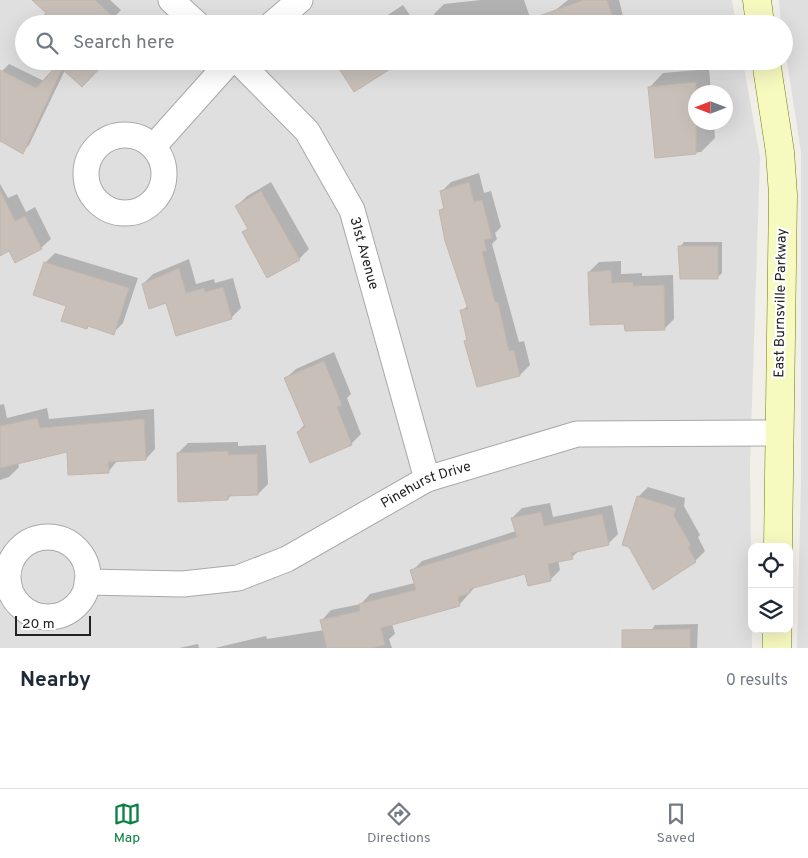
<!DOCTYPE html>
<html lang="en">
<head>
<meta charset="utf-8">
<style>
	:root { --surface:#fff; --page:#f6f6f7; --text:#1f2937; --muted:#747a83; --line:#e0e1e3; --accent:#0b8043 }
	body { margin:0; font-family:Overpass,sans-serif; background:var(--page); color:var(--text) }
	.controls { position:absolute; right:15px; bottom:15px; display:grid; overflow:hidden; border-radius:10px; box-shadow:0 5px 20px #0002 }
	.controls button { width:45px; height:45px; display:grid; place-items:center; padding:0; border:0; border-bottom:1px solid var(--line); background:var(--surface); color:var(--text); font:25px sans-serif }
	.compass { position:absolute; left:688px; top:85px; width:45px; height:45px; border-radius:50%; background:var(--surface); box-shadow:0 5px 20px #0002; rotate:270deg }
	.scale { position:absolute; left:15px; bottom:12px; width:76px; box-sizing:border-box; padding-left:5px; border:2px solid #222; border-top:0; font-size:14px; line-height:18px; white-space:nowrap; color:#222; -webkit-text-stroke:4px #fff; paint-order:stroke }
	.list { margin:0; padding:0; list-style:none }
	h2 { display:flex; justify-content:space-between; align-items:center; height:65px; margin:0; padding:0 20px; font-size:21px }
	h2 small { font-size:16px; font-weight:400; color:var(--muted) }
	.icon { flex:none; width:28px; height:28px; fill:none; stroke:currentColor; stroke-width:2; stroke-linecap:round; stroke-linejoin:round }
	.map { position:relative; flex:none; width:808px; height:648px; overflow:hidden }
	.search { position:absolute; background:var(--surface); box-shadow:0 5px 20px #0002; left:15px; right:15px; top:15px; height:55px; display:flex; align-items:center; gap:12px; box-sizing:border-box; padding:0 18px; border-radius:28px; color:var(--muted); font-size:19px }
	.sheet { height:140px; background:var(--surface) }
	nav { display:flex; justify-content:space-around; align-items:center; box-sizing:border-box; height:70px; border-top:1px solid var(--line); background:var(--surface); font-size:14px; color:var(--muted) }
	nav a { display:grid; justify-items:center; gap:2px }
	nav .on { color:var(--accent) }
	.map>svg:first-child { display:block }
	.residential { fill:#e0dfdf; fill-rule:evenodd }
	.shadow { fill:#0003 }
	.building { fill:#c7bfb8; stroke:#c4b6ab }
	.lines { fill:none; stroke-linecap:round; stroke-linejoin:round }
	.street-casing { stroke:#a9a9a9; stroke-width:27 }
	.secondary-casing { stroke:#707d05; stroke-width:29 }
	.street { stroke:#fff; stroke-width:25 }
	.secondary { stroke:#f7fabf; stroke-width:28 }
	.labels { text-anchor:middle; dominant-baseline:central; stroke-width:4.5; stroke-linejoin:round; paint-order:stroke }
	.street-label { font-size:14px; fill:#222; stroke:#fff }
</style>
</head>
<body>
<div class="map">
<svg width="808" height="648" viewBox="0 0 808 648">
	<rect width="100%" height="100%" fill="#f2efe9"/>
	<g class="residential">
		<path d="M0,0h732l4,24h-712v37h719l17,96 -10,308 2,183h-752zM696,92h30v30h-30z"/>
		<polygon points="779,0 808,0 808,648 797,648 801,482 801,152 784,42 784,24 781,24"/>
	</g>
	<g class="shadow">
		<polygon points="49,0 110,0 121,10 108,24 48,13"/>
		<polygon points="481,0 524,0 532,23 434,24 434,14 444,4"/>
		<polygon points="568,0 619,0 625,24 557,24 553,12"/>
		<polygon points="403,5 416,24 374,24"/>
		<polygon points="60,61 105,61 89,79 65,70 29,145 22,152 0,140 0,75 2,71 9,64 44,81 62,63"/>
		<polygon points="709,69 711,92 696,92 696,122 714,122 715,138 701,152 656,157 649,88 663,73"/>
		<polygon points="479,173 484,193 491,191 501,227 495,233 497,239 492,244 519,342 524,341 530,365 520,375 465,341 468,338 462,311 468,305 440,211 445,206 441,192 451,182"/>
		<polygon points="271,182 309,249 299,259 243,233 249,227 237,206 247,196"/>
		<polygon points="0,184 8,198 17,194 26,212 35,207 51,239 41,248 10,249 0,254"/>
		<polygon points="684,242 722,242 722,273 717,278 680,247"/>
		<polygon points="55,253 138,278 123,323 113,333 89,325 86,328 68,305 45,263"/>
		<polygon points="189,259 196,284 214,279 215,283 233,278 241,308 231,318 167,302 143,284 153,274"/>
		<polygon points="621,261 621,274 642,273 642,276 673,275 674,319 664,329 626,323 589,272 599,262"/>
		<polygon points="334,352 351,394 347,398 361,434 351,444 298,432 305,424 286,378 296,369"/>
		<polygon points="4,404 7,418 47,408 49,419 154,409 155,449 146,459 118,460 108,472 68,450 18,462 19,467 9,477 0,480 0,405"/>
		<polygon points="238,442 238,446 266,445 268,484 258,494 232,494 228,499 178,453 188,443"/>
		<polygon points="648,487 685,498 684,506 700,535 698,537 705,551 695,561 629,545 638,497"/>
		<polygon points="550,503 553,517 612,505 618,534 608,544 580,550 572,557 558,560 560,570 550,580 526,572 475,587 459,605 392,624 395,634 389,639 392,648 215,648 266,636 267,639 324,630 322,620 331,610 361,604 370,594 415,583 412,571 422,561 516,531 512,518 522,508"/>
		<polygon points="698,624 697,648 639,648 655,625"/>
		<polygon points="198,644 199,648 179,648"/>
	</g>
	<g class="building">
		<polygon points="32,0 95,0 121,24 36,24 46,13"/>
		<polygon points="584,0 607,0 615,24 525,24 525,21"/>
		<polygon points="61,61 100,61 104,64 82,87 62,69 23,154 0,141 0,70 36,88"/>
		<polygon points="334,61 391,61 395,66 354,92"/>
		<polygon points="696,82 696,154 655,158 648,87"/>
		<polygon points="469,182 474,202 482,200 492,238 484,240 487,250 482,252 495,302 498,302 509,351 514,350 520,376 477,387 464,341 467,340 460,310 468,309 445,241 439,210 444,209 440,191"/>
		<polygon points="0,190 15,221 25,216 42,249 15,263 9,251 0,256"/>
		<polygon points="261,191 300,260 267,278 242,232 248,229 235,206"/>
		<polygon points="678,246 718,246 718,279 680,279"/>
		<polygon points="44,262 129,288 114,335 88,326 87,329 61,321 66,306 33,295"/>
		<polygon points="179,268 186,293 204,288 205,292 223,287 232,319 176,336 166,303 149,309 142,284"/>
		<polygon points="611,270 612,283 633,282 633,286 664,285 665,330 625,331 624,324 590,325 588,272"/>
		<polygon points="324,361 342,405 337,407 352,445 310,463 297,432 305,427 284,378"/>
		<polygon points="37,418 40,428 144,419 146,460 108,462 109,473 68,475 67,452 0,468 0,426"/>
		<polygon points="228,451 228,455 257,454 258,495 228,496 228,500 178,502 177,453"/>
		<polygon points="637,496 676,508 674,516 691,545 688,547 696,562 653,590 629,547 622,545"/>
		<polygon points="541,512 544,526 602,514 609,545 571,553 573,559 548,564 551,581 528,586 525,574 470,589 470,593 458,597 460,606 381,628 385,645 370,648 327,648 320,620 360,611 359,604 416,590 410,570 517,537 511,518"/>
		<polygon points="690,629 690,648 622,648 622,630"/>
	</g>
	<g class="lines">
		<defs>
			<g id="street">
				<polyline points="171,0 197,24"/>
				<polyline points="272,24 300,0"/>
				<path id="s1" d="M238,61l69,70 45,79 75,269"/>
				<circle cx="125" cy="174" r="39"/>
				<polyline points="154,146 230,61"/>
				<circle cx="48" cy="577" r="40"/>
				<path id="s2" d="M87,582l96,2 55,-6 49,-19 140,-80 150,-45 202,-1"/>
			</g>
			<g id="secondary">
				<polyline points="757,0 760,24"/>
				<polyline points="766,61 780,152 783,195 778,547"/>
				<polyline points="777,648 777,629"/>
			</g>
		</defs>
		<use href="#street" class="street-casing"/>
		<use href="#secondary" class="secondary-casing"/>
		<use href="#street" class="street"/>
		<use href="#secondary" class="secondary"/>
	</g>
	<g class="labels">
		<g class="street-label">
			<text stroke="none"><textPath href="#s1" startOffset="234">31st Avenue</textPath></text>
			<text transform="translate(781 303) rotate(-89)">East Burnsville Parkway</text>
			<text stroke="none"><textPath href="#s2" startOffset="362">Pinehurst Drive</textPath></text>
		</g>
	</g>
</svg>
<div class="controls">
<button><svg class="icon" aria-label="locate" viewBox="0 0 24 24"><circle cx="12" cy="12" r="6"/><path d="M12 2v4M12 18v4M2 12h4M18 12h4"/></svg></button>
<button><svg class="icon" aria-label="layers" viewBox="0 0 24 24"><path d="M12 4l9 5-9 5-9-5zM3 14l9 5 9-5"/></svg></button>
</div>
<svg class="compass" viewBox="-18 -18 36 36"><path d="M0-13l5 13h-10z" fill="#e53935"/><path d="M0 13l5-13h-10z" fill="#747a83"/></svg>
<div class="scale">20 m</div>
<div class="search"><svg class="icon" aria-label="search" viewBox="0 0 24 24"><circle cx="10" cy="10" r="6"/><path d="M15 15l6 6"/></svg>Search here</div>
</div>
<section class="sheet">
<h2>Nearby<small>0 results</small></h2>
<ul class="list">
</ul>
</section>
<nav>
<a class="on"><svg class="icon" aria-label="map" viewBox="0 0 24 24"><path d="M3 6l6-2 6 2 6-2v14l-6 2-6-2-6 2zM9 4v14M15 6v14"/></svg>Map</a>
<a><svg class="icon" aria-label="directions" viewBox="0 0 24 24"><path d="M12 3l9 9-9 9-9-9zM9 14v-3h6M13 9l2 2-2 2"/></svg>Directions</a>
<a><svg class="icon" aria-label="saved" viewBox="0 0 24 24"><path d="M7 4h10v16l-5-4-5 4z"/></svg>Saved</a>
</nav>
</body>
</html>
